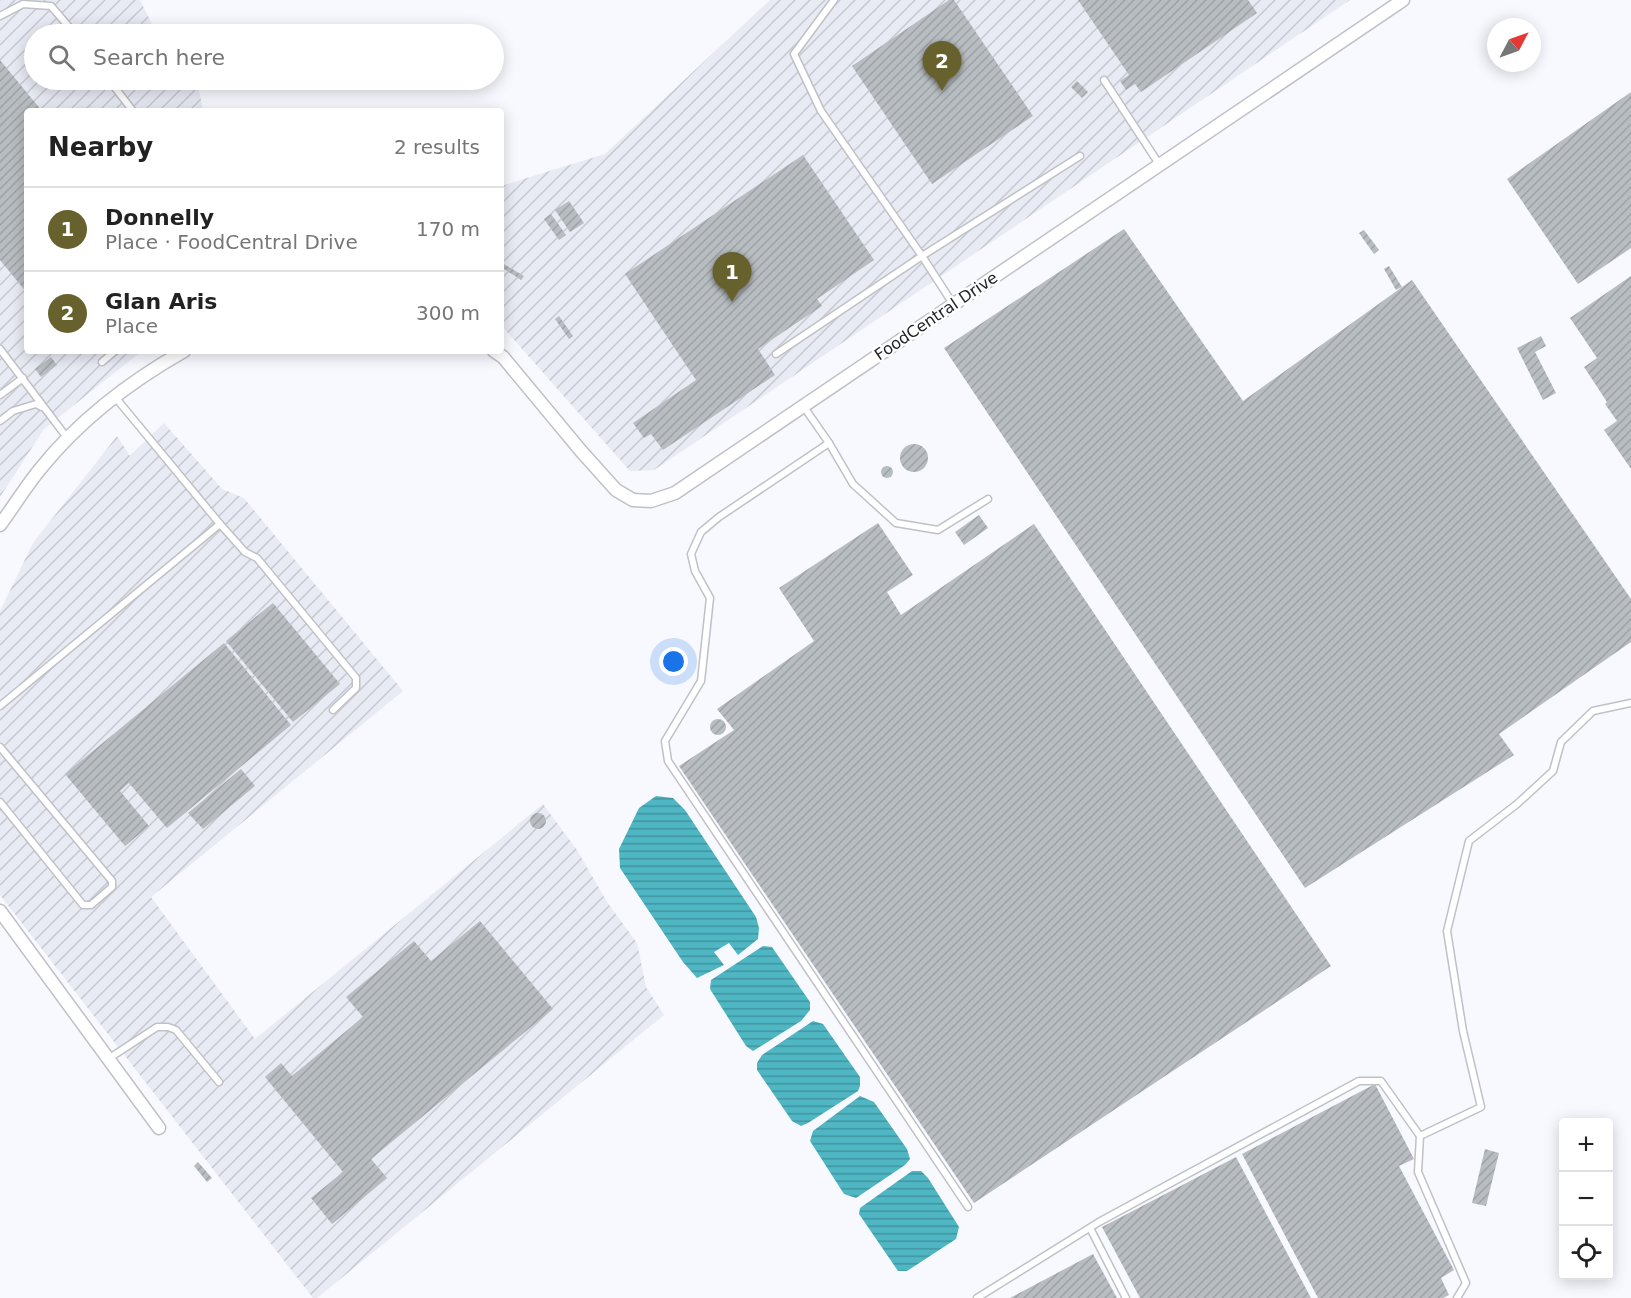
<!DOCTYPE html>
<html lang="en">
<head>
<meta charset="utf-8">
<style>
	:root { --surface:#fff; --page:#f6f6f6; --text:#222; --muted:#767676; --line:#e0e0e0; --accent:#67612e }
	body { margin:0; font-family:"DejaVu Sans",sans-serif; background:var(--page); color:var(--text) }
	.controls { position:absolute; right:18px; bottom:18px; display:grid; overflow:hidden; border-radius:6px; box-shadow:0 3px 15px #0003 }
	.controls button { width:54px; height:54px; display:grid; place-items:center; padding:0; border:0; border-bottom:2px solid var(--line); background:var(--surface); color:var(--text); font:30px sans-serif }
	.compass { position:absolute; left:1487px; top:18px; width:54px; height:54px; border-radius:50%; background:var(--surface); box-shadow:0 3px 15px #0003; rotate:49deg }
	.you { position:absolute; left:674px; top:662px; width:21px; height:21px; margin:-15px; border:4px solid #fff; border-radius:50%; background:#1a73e8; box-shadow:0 0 0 9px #1a73e833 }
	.badge { display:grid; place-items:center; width:39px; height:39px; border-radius:50%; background:var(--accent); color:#fff; font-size:20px; font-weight:700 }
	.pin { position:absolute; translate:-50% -50px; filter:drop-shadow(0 2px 3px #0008) }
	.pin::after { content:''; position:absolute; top:32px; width:21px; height:18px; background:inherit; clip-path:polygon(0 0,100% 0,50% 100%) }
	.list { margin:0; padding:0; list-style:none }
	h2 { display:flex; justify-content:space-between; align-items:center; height:78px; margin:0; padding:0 24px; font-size:26px }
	h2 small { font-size:20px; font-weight:400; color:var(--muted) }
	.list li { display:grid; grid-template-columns:39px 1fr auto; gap:18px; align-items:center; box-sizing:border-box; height:84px; padding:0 24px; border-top:2px solid var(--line) }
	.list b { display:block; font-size:22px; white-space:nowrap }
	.list p { margin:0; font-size:20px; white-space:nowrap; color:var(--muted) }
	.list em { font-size:20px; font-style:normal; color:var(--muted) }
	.icon { flex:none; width:33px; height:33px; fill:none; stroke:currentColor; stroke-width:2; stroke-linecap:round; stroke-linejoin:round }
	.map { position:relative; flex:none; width:1631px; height:1298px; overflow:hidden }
	.search { position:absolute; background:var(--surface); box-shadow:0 3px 15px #0003; left:24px; top:24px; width:480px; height:66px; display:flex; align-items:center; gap:15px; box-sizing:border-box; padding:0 21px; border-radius:33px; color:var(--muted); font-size:22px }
	.panel { position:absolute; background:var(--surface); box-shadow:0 3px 15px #0003; left:24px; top:108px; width:480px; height:246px; border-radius:6px }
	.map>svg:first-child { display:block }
	.industrial { fill:url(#industrial-furrows) }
	.water { fill:url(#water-rules) }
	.building { fill:url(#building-hatch) }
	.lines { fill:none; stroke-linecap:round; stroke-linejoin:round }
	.lane-casing { stroke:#bfc1c6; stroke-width:9 }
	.street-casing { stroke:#bfc1c6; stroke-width:15 }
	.lane { stroke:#fff; stroke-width:6 }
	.street { stroke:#fff; stroke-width:12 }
	.labels { text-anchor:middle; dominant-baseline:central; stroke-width:5; stroke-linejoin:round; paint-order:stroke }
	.street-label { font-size:16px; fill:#232426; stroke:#fff }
</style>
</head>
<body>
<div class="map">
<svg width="1631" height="1298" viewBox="0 0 1631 1298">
	<defs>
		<pattern id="industrial-furrows" width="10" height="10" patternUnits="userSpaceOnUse" patternTransform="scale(1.5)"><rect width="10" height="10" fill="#e8eaf4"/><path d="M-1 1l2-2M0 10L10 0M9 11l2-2" fill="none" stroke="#c7c9d1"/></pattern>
		<pattern id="water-rules" width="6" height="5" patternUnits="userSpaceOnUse" patternTransform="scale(1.5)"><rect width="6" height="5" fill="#4fb6c3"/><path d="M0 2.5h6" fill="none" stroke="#41949e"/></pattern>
		<pattern id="building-hatch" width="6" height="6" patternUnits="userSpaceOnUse" patternTransform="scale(1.5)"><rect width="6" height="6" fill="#b8bdc1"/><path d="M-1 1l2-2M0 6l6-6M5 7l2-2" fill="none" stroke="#9ea2a6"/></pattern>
	</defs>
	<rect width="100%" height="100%" fill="#f8f9fe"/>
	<g class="industrial">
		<polygon points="0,0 140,0 157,34 34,34 34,80 197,80 203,111 27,111 27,351 142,351 44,429 0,497"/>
		<polygon points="770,0 1350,0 654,470 630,471 501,325 501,186 605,154"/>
		<polygon points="164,423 222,489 244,498 403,691 151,897 255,1039 543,804 577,850 607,902 637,943 646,987 664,1015 317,1298 313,1298 0,895 0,611 33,543 117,436 130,456"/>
	</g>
	<g class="water">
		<polygon points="656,796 673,798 685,810 756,917 759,928 758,939 738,955 729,943 714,952 724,965 697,978 683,962 620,868 619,849 639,808"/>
		<polygon points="763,946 772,947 810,1002 810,1010 801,1021 753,1051 746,1046 710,989 711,980"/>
		<polygon points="813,1021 823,1024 860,1077 860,1086 858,1091 808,1123 801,1126 792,1121 757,1070 757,1063 762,1055"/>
		<polygon points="860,1096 874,1102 907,1149 910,1159 905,1165 856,1198 844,1194 810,1141 813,1131"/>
		<polygon points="912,1171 921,1171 928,1178 959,1227 956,1239 907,1271 898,1271 859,1214 860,1208"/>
	</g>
	<g class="building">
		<polygon points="949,0 954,0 1033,116 932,184 852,66"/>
		<polygon points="1078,0 1248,0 1257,13 1141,92 1135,84 1126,90 1120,81 1129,75"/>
		<polygon points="0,60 42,111 27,111 27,293 0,260"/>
		<polygon points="1077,81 1088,92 1082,98 1071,87"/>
		<polygon points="1631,92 1631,248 1578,284 1507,179"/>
		<polygon points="803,155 874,260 817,299 822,306 758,349 775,375 663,450 651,434 644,438 633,423 696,380 625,274"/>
		<polygon points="569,201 584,223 570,232 555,210"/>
		<polygon points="551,214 566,235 559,240 544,219"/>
		<polygon points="1124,229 1243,401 1412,280 1631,599 1631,642 1499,734 1514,755 1305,888 944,348"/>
		<polygon points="1364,230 1379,250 1374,254 1359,233"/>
		<polygon points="502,263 524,276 521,280 501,267"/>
		<polygon points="1389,266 1402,287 1396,290 1384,269"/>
		<polygon points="1631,276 1631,469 1604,430 1617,421 1605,404 1607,402 1584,367 1597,358 1570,318"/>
		<polygon points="559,316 573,336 569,339 555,319"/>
		<polygon points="1541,336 1546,346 1535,352 1556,393 1543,400 1517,348"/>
		<polygon points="51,357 57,365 41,377 35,369"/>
		<circle cx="914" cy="458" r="14"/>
		<circle cx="887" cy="472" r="6"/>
		<polygon points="979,515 988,528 964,545 955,532"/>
		<polygon points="878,523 913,575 887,592 901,615 1034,524 1331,966 974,1203 679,766 734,730 717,709 814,641 779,588"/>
		<polygon points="273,603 340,684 293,722 226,641"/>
		<polygon points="224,643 291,725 167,828 129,783 120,791 149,826 125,846 65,774"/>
		<circle cx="718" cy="727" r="8"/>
		<polygon points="241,769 255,786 203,829 188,813"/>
		<circle cx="538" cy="821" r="8"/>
		<polygon points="480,921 553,1009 371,1159 387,1178 332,1224 311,1198 343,1172 265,1077 281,1063 292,1076 363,1017 346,997 414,941 431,961"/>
		<polygon points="1375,1084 1414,1159 1399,1166 1454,1270 1441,1278 1449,1295 1443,1298 1318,1298 1242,1154"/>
		<polygon points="1485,1149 1499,1153 1486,1206 1472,1203"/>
		<polygon points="1236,1157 1311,1298 1140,1298 1102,1227"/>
		<polygon points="198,1162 212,1178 207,1182 194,1166"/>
		<polygon points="1093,1254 1117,1298 1010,1298"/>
	</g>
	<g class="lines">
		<defs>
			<g id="lane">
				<polyline points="0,16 23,4 51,6 75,34"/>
				<polyline points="109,80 133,111"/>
				<polyline points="1104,80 1159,164"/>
				<polyline points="953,304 922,256 1080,156"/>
				<polyline points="0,349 68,439"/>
				<polyline points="776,354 922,256 821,111 794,54 834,0"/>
				<polyline points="102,362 115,351"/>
				<polyline points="0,395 23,378"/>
				<polyline points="115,397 220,524 245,552 257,558 356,678 356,688 333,710"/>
				<polyline points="804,407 829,443 719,517 701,532 691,554 695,571 710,598 701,681 665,741 668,761 968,1207"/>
				<polyline points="0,421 13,411 36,404 42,407"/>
				<polyline points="829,443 853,484 896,523 938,530 988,499"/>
				<polyline points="0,706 220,524"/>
				<polyline points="0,747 112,881 112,887 91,905 83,905 0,802"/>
				<polyline points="108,1059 157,1027 168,1027 176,1030 219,1082"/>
				<polyline points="1420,1136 1481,1107 1463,1031 1447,931 1469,841 1517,804 1553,771 1561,742 1593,711 1631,703"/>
				<polyline points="1090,1228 1126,1298"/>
				<polyline points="977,1298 1099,1222 1359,1081 1381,1081 1420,1136 1418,1172 1466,1283 1457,1298"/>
			</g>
			<g id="street">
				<polyline points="494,351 503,357 581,451 616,490 633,500 651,501 675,493 1403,0"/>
				<path d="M0,525c14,-19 26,-39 41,-57 38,-47 90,-87 143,-117"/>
				<polyline points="0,911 159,1128"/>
			</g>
		</defs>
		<use href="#lane" class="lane-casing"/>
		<use href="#street" class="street-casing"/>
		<use href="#lane" class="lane"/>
		<use href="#street" class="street"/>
	</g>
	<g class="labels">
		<g class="street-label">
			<text transform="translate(936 316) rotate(-34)">FoodCentral Drive</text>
		</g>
	</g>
</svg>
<div class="controls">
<button>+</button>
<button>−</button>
<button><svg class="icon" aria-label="locate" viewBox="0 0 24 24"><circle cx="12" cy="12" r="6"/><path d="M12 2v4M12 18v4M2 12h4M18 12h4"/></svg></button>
</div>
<svg class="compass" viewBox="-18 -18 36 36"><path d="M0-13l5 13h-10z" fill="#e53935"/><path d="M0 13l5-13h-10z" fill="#767676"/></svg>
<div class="you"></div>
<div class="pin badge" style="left:732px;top:302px">1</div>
<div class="pin badge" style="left:942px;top:91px">2</div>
<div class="search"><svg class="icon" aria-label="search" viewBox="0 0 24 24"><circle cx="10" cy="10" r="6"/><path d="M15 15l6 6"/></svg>Search here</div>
<section class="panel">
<h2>Nearby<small>2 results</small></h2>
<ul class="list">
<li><span class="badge">1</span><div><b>Donnelly</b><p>Place · FoodCentral Drive</p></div><em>170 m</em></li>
<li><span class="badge">2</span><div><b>Glan Aris</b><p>Place</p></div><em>300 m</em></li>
</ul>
</section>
</div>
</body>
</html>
